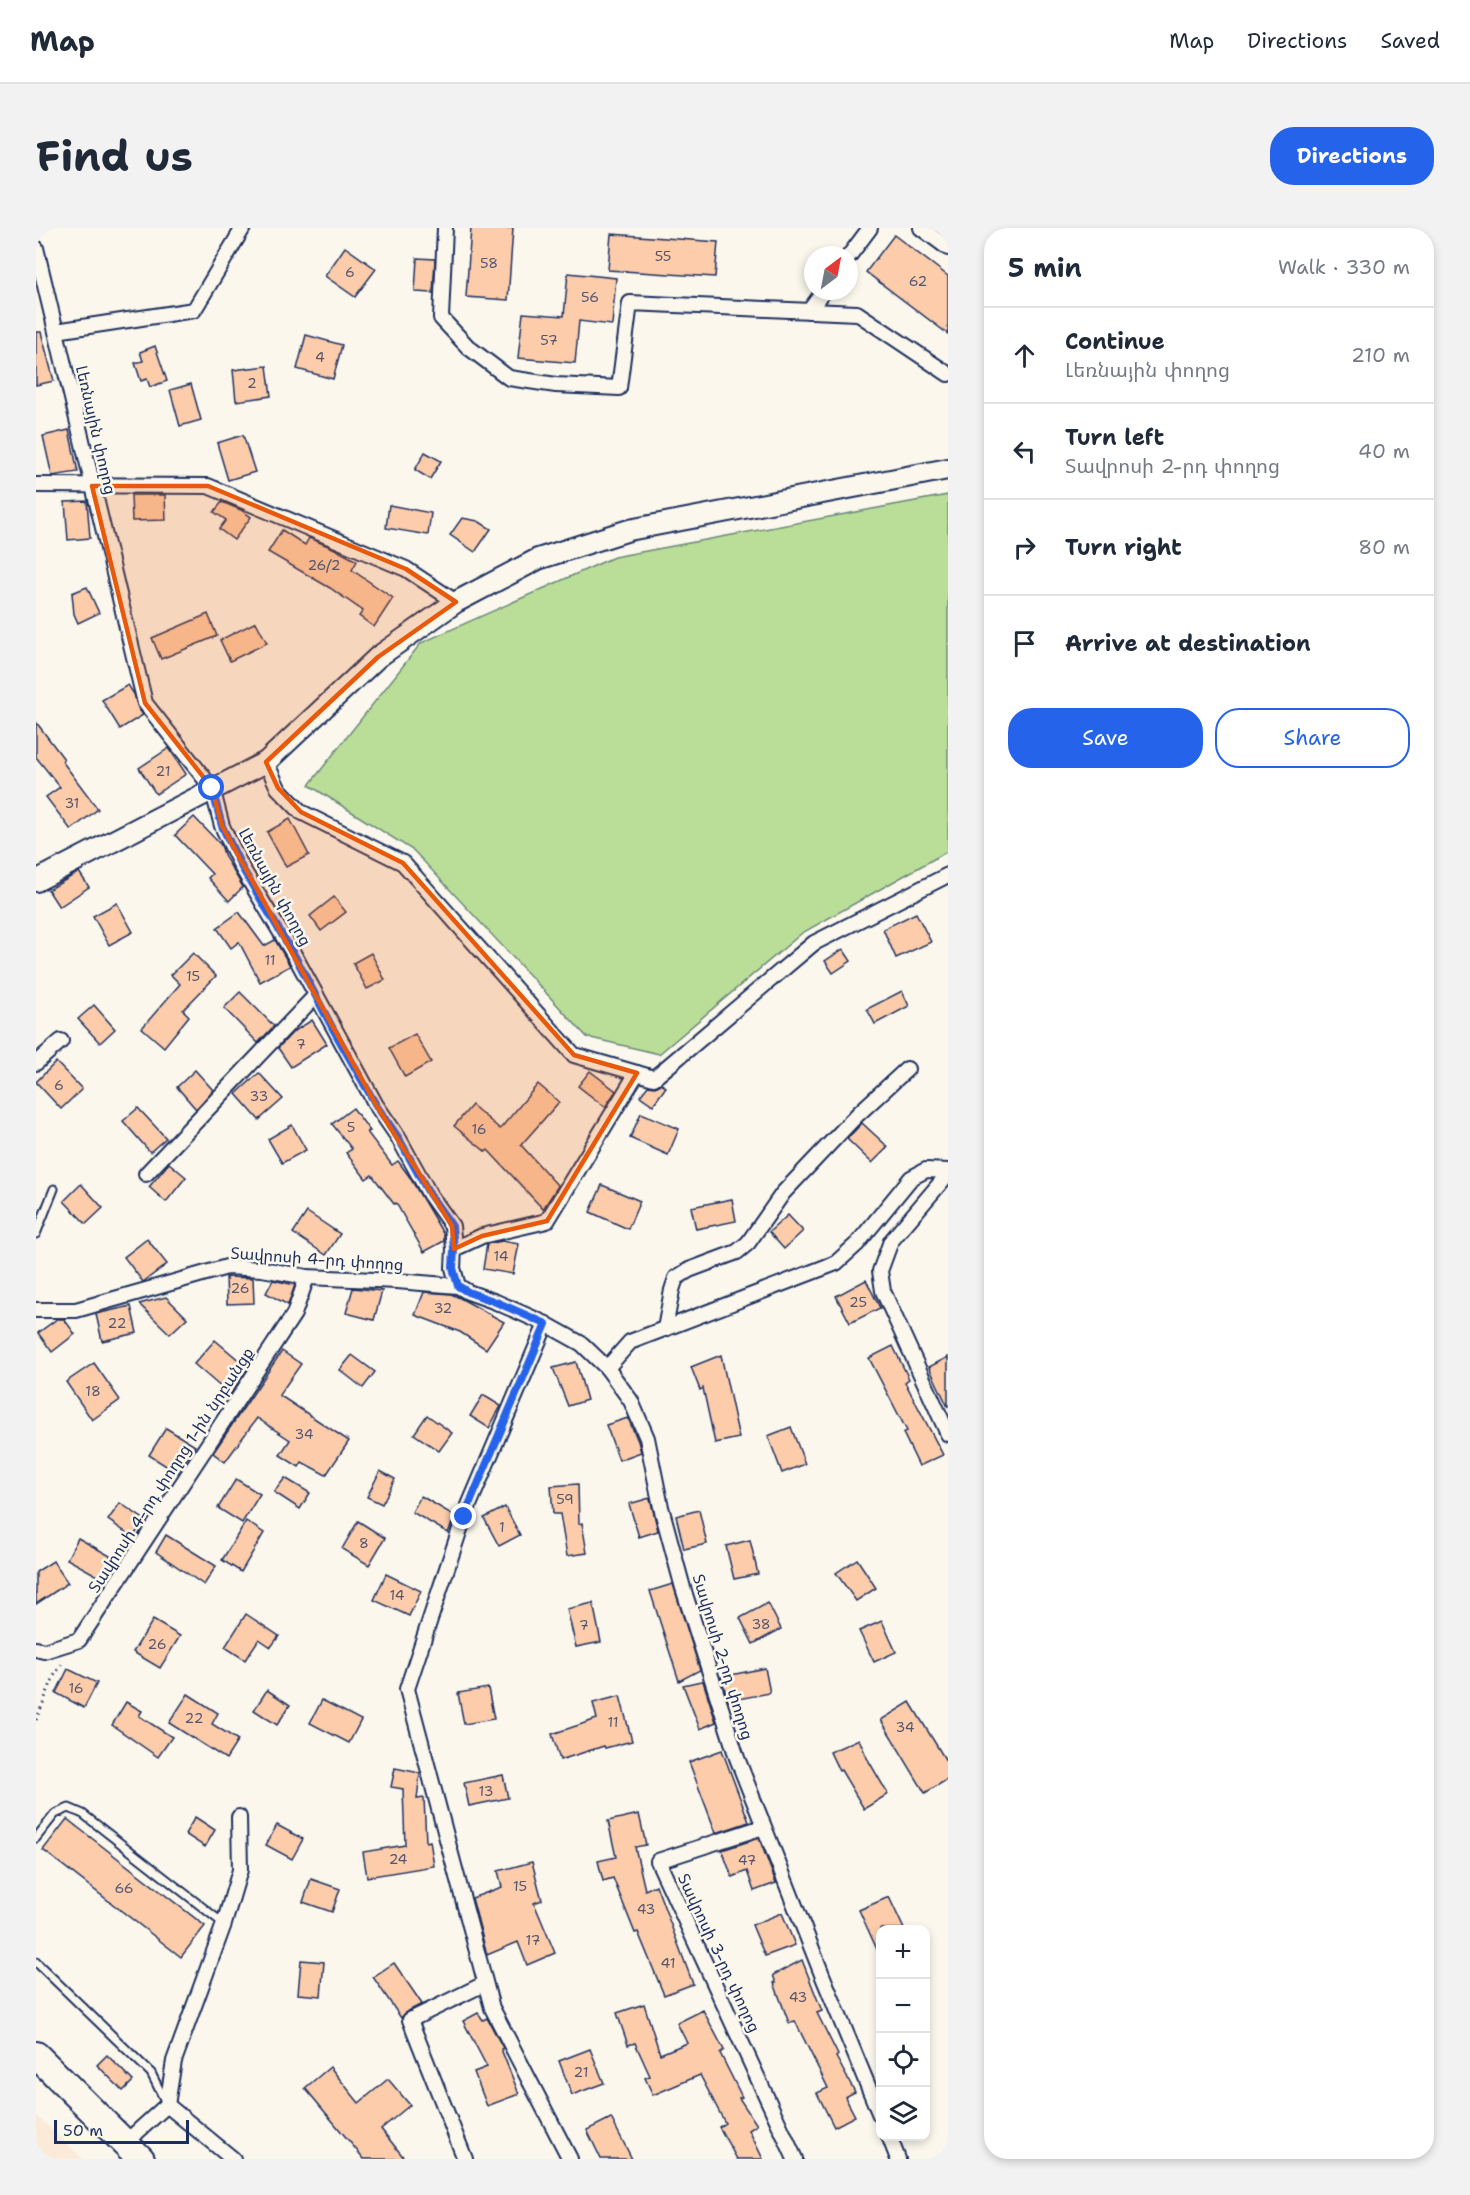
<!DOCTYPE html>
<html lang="en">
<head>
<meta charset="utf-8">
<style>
	:root { --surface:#fff; --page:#f2f2f3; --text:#1f2937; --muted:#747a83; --line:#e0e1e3; --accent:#2563eb }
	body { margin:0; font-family:"Shantell Sans","Noto Sans Armenian",sans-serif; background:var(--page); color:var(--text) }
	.controls { position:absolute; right:18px; bottom:18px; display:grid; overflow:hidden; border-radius:12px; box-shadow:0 3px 9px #0003 }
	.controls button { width:54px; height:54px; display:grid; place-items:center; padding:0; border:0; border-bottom:2px solid var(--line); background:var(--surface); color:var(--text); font:30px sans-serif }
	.compass { position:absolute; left:768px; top:18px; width:54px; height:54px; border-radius:50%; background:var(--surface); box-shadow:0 3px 9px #0003; rotate:32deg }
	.scale { position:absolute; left:18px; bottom:15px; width:135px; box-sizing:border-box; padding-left:6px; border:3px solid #1b2f5e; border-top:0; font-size:16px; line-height:21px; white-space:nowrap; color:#1b2f5e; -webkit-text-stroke:4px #fbf7ec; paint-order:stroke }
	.stop { position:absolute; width:18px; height:18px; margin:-14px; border:4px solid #2563eb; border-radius:50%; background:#fff }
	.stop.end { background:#2563eb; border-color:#fff; box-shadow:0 2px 6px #0008 }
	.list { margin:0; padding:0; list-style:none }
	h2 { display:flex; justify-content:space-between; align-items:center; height:78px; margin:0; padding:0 24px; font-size:26px }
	h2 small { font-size:20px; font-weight:400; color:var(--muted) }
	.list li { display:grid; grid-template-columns:39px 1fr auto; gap:18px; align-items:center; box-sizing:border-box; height:96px; padding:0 24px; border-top:2px solid var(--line) }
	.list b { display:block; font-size:22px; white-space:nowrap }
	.list p { margin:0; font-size:20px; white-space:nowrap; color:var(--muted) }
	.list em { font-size:20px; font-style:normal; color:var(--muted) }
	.actions { display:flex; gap:12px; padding:18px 24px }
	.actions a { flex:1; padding:14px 0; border:2px solid var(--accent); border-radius:24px; text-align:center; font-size:21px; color:var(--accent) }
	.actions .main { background:var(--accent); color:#fff }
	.icon { flex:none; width:33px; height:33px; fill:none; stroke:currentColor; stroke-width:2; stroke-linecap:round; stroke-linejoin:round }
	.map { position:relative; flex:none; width:912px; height:1931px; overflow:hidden; border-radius:24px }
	header { display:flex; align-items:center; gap:36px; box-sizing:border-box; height:84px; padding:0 30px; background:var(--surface); border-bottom:2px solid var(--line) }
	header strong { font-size:28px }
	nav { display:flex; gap:33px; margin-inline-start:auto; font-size:21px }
	.intro { display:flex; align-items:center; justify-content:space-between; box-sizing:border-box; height:144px; padding:0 36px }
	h1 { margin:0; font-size:42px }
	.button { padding:15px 27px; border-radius:24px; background:var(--accent); color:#fff; font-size:21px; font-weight:700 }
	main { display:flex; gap:36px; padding:0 36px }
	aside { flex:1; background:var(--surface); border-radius:24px; box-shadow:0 3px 9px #0003 }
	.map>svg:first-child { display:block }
	.built { fill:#fbead8 }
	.green { fill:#bade98; stroke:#6a867b; stroke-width:1.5 }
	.building { fill:#fcccab; stroke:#1b2f5e; stroke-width:1.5 }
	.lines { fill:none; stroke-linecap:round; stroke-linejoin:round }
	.lane-casing { stroke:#1b2f5e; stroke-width:11 }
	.street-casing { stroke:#1b2f5e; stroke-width:18 }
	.secondary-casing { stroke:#1b2f5e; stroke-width:24 }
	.highway-casing { stroke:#1b2f5e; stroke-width:30 }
	.path { stroke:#1b2f5e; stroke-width:3; stroke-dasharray:1.5 4.5; stroke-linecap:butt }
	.lane { stroke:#fbf7ec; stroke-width:7 }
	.street { stroke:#fbf7ec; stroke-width:14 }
	.secondary { stroke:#fbf7ec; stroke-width:20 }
	.highway { stroke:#fbf7ec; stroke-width:26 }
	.route { stroke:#2563eb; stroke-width:8 }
	.marked { fill:#e8590c; fill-opacity:0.2; stroke:#e8590c; stroke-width:4.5; stroke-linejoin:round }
	.labels { text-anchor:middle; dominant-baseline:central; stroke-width:5; stroke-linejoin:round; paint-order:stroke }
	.number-label { font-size:14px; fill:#535671 }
	.street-label { font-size:16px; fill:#1b2f5e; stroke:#fbf7ec }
</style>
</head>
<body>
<header>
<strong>Map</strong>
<nav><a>Map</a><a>Directions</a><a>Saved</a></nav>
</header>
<div class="intro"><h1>Find us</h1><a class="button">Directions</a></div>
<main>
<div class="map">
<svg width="912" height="1931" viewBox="0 0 912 1931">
	<rect width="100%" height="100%" fill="#fbf7ec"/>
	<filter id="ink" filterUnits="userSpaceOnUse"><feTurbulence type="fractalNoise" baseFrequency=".0167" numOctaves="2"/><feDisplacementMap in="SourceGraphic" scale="12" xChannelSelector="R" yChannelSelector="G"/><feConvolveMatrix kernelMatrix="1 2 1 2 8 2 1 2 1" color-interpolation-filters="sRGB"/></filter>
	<g filter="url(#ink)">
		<polygon class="built" points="0,1887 47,1931 0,1931"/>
		<polygon class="green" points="912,267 912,623 766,705 623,826 551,809 378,623 273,557 385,415 578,329"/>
		<g class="building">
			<polygon points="435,0 477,0 472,72 430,69"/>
			<polygon points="575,6 682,14 679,49 572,42"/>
			<polygon points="858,7 912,48 912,106 830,44"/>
			<polygon points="309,19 340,41 319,69 289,48"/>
			<polygon points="381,30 399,31 397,65 379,64"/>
			<polygon points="532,45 580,50 576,97 543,93 539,135 482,130 487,85 528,88"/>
			<polygon points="0,104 5,104 18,153 0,157"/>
			<polygon points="270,107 306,117 297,151 261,141"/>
			<polygon points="119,118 131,153 114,159 111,151 105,153 99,135 107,133 104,124"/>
			<polygon points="231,138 235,168 200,173 197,142"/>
			<polygon points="155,156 165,192 144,198 134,162"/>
			<polygon points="33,202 42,244 16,248 7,208"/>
			<polygon points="207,207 219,244 192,252 181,215"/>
			<polygon points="389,224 405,233 394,251 379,242"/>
			<polygon points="95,267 129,267 130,292 96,293"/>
			<polygon points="51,273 54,310 32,312 29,274"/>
			<polygon points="186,274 205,282 215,289 198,312 183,301 190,292 178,284"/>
			<polygon points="353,277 395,285 392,307 350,300"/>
			<polygon points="426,290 442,293 455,301 439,324 414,307"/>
			<polygon points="246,302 269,317 273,310 297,320 321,333 316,342 357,370 338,399 323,388 327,383 294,360 232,324"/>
			<polygon points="51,359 63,385 42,395 38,386 36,365"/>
			<polygon points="172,386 181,408 125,431 116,410"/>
			<polygon points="220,394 231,415 194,433 184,412"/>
			<polygon points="92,457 98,466 102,480 107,487 84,501 66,472"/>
			<polygon points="0,494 28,531 26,533 62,581 35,602 10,569 24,559 0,529"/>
			<polygon points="133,520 150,546 120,566 103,540"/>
			<polygon points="158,589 185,617 189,629 207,659 193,673 172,650 176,646 139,607"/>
			<polygon points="254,591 273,627 250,639 231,604"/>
			<polygon points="43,644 53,659 23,679 12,662"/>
			<polygon points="298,669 310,684 285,703 274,688"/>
			<polygon points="81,675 97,704 73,717 57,688"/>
			<polygon points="203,684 228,718 239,712 254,738 224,754 203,714 195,720 181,700"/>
			<polygon points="880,685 895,714 860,730 847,701"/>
			<polygon points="807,721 815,733 797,745 789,733"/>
			<polygon points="157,725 180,748 147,782 153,788 128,819 106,800 144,756 135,747"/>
			<polygon points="335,725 349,752 331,761 317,735"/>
			<polygon points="866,763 873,778 839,796 831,781"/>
			<polygon points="204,764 238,798 222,815 188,780"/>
			<polygon points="58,777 79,801 64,815 42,791"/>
			<polygon points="276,792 291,816 255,839 242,820 257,804"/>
			<polygon points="379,806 395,834 369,849 353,820"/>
			<polygon points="20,834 46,861 25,881 0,854"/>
			<polygon points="159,842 177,862 160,881 141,859"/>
			<polygon points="554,843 580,863 569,879 542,858"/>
			<polygon points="223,845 247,871 223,892 200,866"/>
			<polygon points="502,856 523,874 485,917 522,958 507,981 452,922 450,924 418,898 436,877 464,901"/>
			<polygon points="625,856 630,859 617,877 604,868 612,858 619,859"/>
			<polygon points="102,880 130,910 114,924 87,893"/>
			<polygon points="317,880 334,903 331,904 356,937 362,933 373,948 408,1007 408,1013 388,1024 360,975 358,976 336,947 330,951 310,925 316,921 296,896"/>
			<polygon points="605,885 643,901 632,927 594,910"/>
			<polygon points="826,895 852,919 836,935 811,911"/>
			<polygon points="256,897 270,922 246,935 232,911"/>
			<polygon points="133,935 150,949 130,974 113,959"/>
			<polygon points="45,956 67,980 50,996 28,973"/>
			<polygon points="566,957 604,973 592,1001 554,984"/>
			<polygon points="696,971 700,993 660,1001 655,979"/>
			<polygon points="271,984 304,1006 290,1027 257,1005"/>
			<polygon points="752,987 767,1003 748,1021 733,1004"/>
			<polygon points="111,1011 131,1036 107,1054 88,1029"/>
			<polygon points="466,1013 483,1016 477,1046 447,1041 451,1016"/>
			<polygon points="190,1049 217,1050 218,1075 191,1076"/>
			<polygon points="237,1052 259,1057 252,1077 230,1065"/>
			<polygon points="830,1052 844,1080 814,1095 800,1068"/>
			<polygon points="317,1060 346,1063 338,1092 310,1085"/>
			<polygon points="388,1064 415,1066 424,1070 468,1094 450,1121 424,1104 379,1087"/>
			<polygon points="130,1069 151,1090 134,1106 103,1076"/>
			<polygon points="95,1078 101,1105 66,1113 60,1086"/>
			<polygon points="21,1091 28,1091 39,1106 16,1124 2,1105"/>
			<polygon points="179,1112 212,1140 194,1167 158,1136"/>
			<polygon points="857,1118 873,1151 869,1154 907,1227 883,1238 867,1205 871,1203 833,1130"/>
			<polygon points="246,1123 265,1136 243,1167 313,1213 290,1247 266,1234 263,1239 244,1227 254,1212 221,1190 189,1234 177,1225"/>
			<polygon points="316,1127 339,1144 327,1160 304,1142"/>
			<polygon points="685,1127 703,1210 679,1215 667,1160 664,1162 655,1139"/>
			<polygon points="912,1129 912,1179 893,1139"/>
			<polygon points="540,1134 551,1172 532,1178 517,1140"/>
			<polygon points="58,1135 84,1172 56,1192 30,1154"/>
			<polygon points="447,1167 465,1178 453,1200 434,1188"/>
			<polygon points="391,1187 416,1205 403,1223 378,1206"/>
			<polygon points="592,1190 602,1213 605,1224 583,1232 570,1197"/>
			<polygon points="755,1199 769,1236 746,1245 732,1208"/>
			<polygon points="130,1200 159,1218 141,1245 113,1227"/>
			<polygon points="344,1243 359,1251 346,1276 331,1269"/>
			<polygon points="249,1250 274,1265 264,1281 238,1264"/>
			<polygon points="200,1251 224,1266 206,1295 182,1280"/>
			<polygon points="542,1256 543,1296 546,1295 551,1325 531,1328 524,1286 517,1286 515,1258"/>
			<polygon points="385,1268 419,1288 412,1305 376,1284"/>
			<polygon points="614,1270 622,1303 603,1309 593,1276"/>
			<polygon points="84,1275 109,1292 97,1309 72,1292"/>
			<polygon points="469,1279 484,1307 463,1318 448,1290"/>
			<polygon points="663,1282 671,1316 648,1321 640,1288"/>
			<polygon points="210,1293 228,1305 205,1344 186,1332"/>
			<polygon points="322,1293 349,1310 333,1337 306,1321"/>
			<polygon points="130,1307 180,1338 168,1357 120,1324"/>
			<polygon points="42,1310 83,1333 71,1353 31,1331"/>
			<polygon points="714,1312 722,1346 698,1351 690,1318"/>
			<polygon points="821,1331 840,1360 820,1373 800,1345"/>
			<polygon points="17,1333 32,1355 0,1376 0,1344"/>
			<polygon points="350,1346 385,1363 373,1388 338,1372"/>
			<polygon points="637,1356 664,1442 643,1453 614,1363"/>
			<polygon points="557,1375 565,1414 540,1419 531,1381"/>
			<polygon points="732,1375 745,1401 717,1416 704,1390"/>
			<polygon points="210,1386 243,1408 235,1419 223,1411 209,1432 189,1419"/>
			<polygon points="117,1392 144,1408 124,1440 97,1424"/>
			<polygon points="846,1393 860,1424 838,1434 823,1403"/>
			<polygon points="729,1440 734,1465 692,1473 685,1449"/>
			<polygon points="32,1441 61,1455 48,1480 20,1465"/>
			<polygon points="665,1453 667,1453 680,1494 664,1501 647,1457"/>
			<polygon points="452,1460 458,1491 428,1496 422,1465"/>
			<polygon points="231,1462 254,1477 241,1497 218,1482"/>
			<polygon points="152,1466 182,1485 176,1496 202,1512 190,1531 133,1495"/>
			<polygon points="584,1468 596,1513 569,1520 568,1518 524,1532 516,1506 561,1491 557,1475"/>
			<polygon points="286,1472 325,1492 313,1515 274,1495"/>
			<polygon points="90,1474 106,1483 103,1488 136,1509 122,1529 76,1497"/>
			<polygon points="874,1474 912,1536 912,1551 889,1565 845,1492"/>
			<polygon points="823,1511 831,1530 852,1566 828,1581 805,1542 803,1543 794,1524"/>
			<polygon points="686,1522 713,1594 680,1605 653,1534"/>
			<polygon points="359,1540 384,1545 381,1571 388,1570 390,1614 394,1613 398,1638 331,1649 327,1624 369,1617 367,1561 355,1559"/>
			<polygon points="467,1547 472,1570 433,1578 428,1555"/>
			<polygon points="603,1586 610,1617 599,1619 609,1662 620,1657 657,1756 628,1767 602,1704 599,1705 577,1650 567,1653 562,1633 580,1629 572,1593"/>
			<polygon points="159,1589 179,1602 169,1619 149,1606"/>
			<polygon points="31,1591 169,1698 145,1729 7,1622"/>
			<polygon points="241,1597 267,1611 256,1631 230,1617"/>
			<polygon points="723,1610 740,1655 718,1663 711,1643 696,1649 686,1622"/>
			<polygon points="496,1634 506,1672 498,1675 519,1725 491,1737 482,1714 451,1727 436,1670 466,1659 462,1643"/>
			<polygon points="275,1651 304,1661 296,1684 267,1674"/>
			<polygon points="853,1669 868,1701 844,1701 844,1728 823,1682"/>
			<polygon points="746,1685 759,1717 729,1728 716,1697"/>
			<polygon points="265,1732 288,1734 285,1768 262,1766"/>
			<polygon points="766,1732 786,1783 781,1785 802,1827 800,1829 819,1864 809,1869 819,1888 798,1899 781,1865 792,1860 759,1793 753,1795 738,1755 740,1755 737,1747"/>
			<polygon points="358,1735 386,1776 370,1784 365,1790 337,1749"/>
			<polygon points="608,1776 624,1826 651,1815 641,1795 667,1782 688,1822 684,1825 706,1869 703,1870 721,1897 713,1902 727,1931 701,1931 683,1899 689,1895 664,1847 617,1867 609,1850 614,1848 599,1815 592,1817 581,1785"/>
			<polygon points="442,1785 447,1792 451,1790 467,1820 465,1821 483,1866 451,1878 438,1844 451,1839 427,1793"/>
			<polygon points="554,1821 568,1855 536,1867 523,1833"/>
			<polygon points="71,1827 97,1853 87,1863 61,1837"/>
			<polygon points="294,1839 323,1875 352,1851 374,1877 345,1901 369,1931 328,1931 269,1860"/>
			<polygon points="575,1890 596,1931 565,1931 551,1902"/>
		</g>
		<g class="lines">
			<defs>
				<g id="lane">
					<polyline points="0,1006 18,961"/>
					<polyline points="0,1610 19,1586 33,1580 47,1586 188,1696"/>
					<polyline points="0,1734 115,1845 130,1875"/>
				</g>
				<g id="street">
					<polyline points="409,0 405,90 432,119 473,150 520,157 583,160 594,75 821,85 912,146"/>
					<polyline points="885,0 912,20"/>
					<polyline points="0,20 109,475 176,560 186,598 206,640 260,730 340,877 362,909 394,967 416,998 418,1021 417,1040 422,1058"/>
					<polyline points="813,28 834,0"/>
					<polyline points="773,83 788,63"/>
					<polyline points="20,103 158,82 207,0"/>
					<polyline points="0,257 172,258 370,341 420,374"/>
					<polyline points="230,534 242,560 265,584 367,635 538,827 618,850 778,715 912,647"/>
					<polyline points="0,835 25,813"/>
					<polyline points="110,946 280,767"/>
					<polyline points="912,946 855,1013 844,1043 847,1063 912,1206"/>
					<polyline points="418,1021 446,1008 511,993 601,845"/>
					<polyline points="0,1082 40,1082 191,1039 226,1041 271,1049 361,1053 422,1058 432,1064 460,1074 510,1096 546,1116 571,1140 595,1173 611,1210 625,1279 647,1360 701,1530 787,1749 844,1887"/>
					<polyline points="510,1096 428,1289 371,1461 456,1780 534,1931"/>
					<polyline points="629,1101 636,1062 640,1050 653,1042 701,1024 712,1015 747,965 822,886 871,841"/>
					<polyline points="571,1140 594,1114 800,1035 821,1016 875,950 890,942 912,943"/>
					<polyline points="0,1421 8,1423 43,1412 258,1086 271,1049"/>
					<polyline points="727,1599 622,1633 759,1931"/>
					<polyline points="131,1877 138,1833 188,1696 204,1642 203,1589"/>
					<polyline points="853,1908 862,1931"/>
					<polyline points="89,1915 131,1877 197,1931"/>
					<polyline points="429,1931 374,1792 448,1756"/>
				</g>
				<polyline id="secondary" points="0,653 230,534 342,429 420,374 502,331 593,302 912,241"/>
				<polyline id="highway" points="0,1827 105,1931"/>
			</defs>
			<use href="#lane" class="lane-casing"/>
			<use href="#street" class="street-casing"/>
			<use href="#secondary" class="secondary-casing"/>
			<use href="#highway" class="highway-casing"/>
			<polyline class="path" points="0,1492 18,1448 28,1433"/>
			<use href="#lane" class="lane"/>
			<use href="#street" class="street"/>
			<use href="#secondary" class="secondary"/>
			<use href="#highway" class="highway"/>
		</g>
	</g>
	<g class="lines" filter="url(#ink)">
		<polyline class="route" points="176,560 186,598 206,640 260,730 296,799 340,877 362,909 394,967 416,998 418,1021 417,1040 422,1058 432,1064 460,1074 510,1096 428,1289"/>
	</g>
	<path class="marked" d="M56,258h116l198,83 50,33 -78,55 -112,105 12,26 23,24 102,51 171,192 63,18 -90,148 -65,15 -28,13 -2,-23 -76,-121 -154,-279 -10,-38 -67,-85z"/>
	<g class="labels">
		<g class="number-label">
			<text x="627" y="28">55</text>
			<text x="453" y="35">58</text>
			<text x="314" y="44">6</text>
			<text x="882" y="53">62</text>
			<text x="554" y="69">56</text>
			<text x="513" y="112">57</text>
			<text x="284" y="129">4</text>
			<text x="216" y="155">2</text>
			<text x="288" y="337">26/2</text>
			<text x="127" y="543">21</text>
			<text x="36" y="575">31</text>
			<text x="234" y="732">11</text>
			<text x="157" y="748">15</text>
			<text x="265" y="816">7</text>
			<text x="23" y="857">6</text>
			<text x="223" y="868">33</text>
			<text x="315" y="899">5</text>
			<text x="443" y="901">16</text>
			<text x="465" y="1028">14</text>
			<text x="204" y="1060">26</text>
			<text x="822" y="1074">25</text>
			<text x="407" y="1080">32</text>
			<text x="81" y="1095">22</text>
			<text x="57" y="1163">18</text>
			<text x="268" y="1206">34</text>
			<text x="529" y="1271">59</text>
			<text x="466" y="1299">1</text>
			<text x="328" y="1315">8</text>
			<text x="361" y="1367">14</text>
			<text x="725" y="1396">38</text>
			<text x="548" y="1397">7</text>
			<text x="121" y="1416">26</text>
			<text x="40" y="1460">16</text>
			<text x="158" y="1490">22</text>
			<text x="577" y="1494">11</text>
			<text x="869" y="1499">34</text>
			<text x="450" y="1563">13</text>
			<text x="362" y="1631">24</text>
			<text x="711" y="1632">47</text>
			<text x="484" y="1658">15</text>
			<text x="88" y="1660">66</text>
			<text x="610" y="1681">43</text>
			<text x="497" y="1712">17</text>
			<text x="632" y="1735">41</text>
			<text x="762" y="1769">43</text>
			<text x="545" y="1844">21</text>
		</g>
		<g class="street-label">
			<text transform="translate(60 202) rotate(77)">Լեռնային փողոց</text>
			<text transform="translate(239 659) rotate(61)">Լեռնային փողոց</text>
			<text transform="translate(281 1031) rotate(4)">Տավրոսի 4-րդ փողոց</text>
			<text transform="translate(135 1242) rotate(-57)">Տավրոսի 4-րդ փողոց 1-ին նրբանցք</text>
			<text transform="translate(687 1429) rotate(73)">Տավրոսի 2-րդ փողոց</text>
			<text transform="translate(683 1725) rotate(65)">Տավրոսի 3-րդ փողոց</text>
		</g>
	</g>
</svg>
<div class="controls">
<button>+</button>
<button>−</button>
<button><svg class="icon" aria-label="locate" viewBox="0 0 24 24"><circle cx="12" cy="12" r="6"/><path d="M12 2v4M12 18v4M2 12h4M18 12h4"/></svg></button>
<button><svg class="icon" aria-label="layers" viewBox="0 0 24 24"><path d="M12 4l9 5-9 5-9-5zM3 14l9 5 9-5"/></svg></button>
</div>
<svg class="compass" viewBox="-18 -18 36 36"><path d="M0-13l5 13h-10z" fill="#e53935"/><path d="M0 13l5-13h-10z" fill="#747a83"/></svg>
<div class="scale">50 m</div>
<div class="stop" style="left:176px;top:560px"></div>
<div class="stop end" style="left:428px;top:1289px"></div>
</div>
<aside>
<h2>5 min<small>Walk · 330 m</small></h2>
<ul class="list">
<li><svg class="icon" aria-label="ahead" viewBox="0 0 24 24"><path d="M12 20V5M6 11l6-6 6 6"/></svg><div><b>Continue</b><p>Լեռնային փողոց</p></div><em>210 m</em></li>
<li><svg class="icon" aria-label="left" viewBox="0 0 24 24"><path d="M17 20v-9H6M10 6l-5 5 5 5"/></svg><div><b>Turn left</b><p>Տավրոսի 2-րդ փողոց</p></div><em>40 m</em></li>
<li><svg class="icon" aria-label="right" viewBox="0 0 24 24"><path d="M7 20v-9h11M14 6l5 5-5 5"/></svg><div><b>Turn right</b></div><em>80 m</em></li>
<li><svg class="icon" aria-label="arrive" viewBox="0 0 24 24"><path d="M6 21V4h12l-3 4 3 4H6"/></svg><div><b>Arrive at destination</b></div></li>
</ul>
<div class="actions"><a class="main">Save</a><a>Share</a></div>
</aside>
</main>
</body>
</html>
